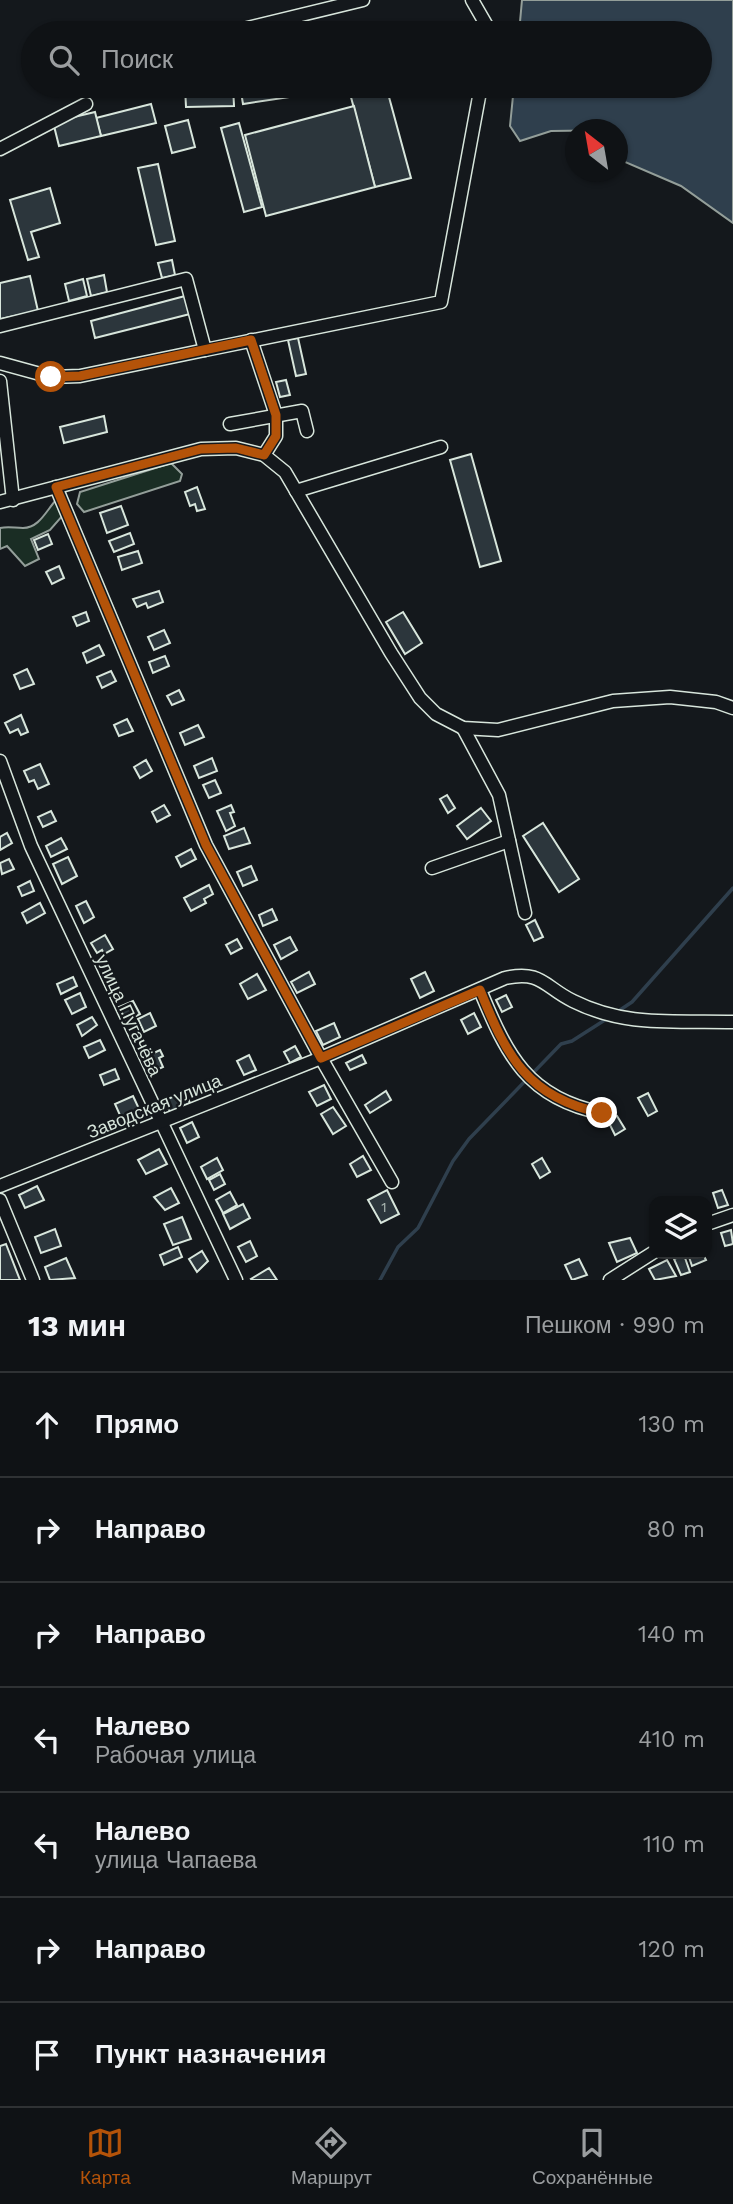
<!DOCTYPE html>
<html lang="ru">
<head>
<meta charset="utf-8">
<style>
	:root { --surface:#0f1215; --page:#1d2022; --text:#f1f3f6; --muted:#9b9ea0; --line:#2f3234; --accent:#b45309 }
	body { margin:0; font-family:"Work Sans",sans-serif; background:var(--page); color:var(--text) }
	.controls { position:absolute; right:21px; bottom:21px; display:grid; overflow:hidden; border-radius:14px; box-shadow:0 2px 5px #0004 }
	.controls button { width:63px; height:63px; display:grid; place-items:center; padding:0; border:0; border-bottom:2px solid var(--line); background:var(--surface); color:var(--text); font:35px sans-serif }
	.compass { position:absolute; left:565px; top:119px; width:63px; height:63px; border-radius:50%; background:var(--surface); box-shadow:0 2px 5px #0004; rotate:329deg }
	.stop { position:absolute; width:21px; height:21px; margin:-16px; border:5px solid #b45309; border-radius:50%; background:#fff }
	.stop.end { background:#b45309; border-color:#fff; box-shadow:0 2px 7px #0008 }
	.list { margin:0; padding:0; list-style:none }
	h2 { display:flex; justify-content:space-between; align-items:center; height:91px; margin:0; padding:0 28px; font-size:30px }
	h2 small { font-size:23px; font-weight:400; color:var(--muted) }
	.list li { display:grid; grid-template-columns:46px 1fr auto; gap:21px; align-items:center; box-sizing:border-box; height:105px; padding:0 28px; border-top:2px solid var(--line) }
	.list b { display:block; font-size:26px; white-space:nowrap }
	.list p { margin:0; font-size:23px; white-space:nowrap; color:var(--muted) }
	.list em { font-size:23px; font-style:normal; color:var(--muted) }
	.icon { flex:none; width:38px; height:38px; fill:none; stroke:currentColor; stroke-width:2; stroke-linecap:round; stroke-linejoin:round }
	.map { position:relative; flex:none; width:733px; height:1280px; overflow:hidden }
	.search { position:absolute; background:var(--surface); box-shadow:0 2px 5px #0004; left:21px; right:21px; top:21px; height:77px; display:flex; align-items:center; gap:18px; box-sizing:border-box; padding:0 24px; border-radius:38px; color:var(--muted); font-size:26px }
	.sheet { height:826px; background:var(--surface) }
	nav { display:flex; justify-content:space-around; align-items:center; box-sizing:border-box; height:98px; border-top:2px solid var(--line); background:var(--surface); font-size:19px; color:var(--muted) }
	nav a { display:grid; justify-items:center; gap:4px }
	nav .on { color:var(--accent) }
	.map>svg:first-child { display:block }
	.green { fill:#1a2d24; stroke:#939e99; stroke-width:2 }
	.water { fill:#2f3f4d; stroke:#939e99; stroke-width:2 }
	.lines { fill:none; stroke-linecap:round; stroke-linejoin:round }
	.stream { stroke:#2f3f4d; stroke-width:3.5 }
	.building { fill:#2c363c; stroke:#d8e6dc; stroke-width:2 }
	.minor-casing { stroke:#d8e6dc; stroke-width:15 }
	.minor { stroke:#14181c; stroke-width:12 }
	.route { stroke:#b45309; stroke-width:9 }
	.labels { text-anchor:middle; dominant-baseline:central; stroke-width:5; stroke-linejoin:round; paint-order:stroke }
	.number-label { font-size:14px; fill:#adbab4 }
	.street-label { font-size:18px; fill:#d8e6dc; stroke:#14181c }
</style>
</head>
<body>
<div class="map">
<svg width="733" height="1280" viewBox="0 0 733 1280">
	<rect width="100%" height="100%" fill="#14181c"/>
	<g class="green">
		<polygon points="171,463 182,474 180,481 84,512 77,504 80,492"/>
		<path d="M56,500l8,14 -14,16 -19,9 8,20 -14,7 -18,-20 -7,3v-21c9,-2 14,0 23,0 16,0 23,-17 33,-28z"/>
	</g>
	<polygon class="water" points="522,0 733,0 733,223 681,186 625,162 618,154 618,130 551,131 520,141 510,126 514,86 700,86 700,33 519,33"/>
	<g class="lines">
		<g class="stream">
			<polyline points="617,1012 632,1002 733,888"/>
			<polyline points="380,1280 398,1247 418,1228 453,1161 469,1139 561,1044 572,1041 608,1018"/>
		</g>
	</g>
	<g class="building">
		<polygon points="233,86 234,106 186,107 185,87"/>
		<polygon points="240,86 288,86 290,97 243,104"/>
		<polygon points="348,86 386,86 411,178 375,187"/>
		<polygon points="151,104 156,123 101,136 96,118"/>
		<polygon points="354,106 375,187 266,216 245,135"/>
		<polygon points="95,112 101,136 59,146 53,122"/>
		<polygon points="188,120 195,147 172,153 165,126"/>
		<polygon points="239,123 262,207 244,212 221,128"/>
		<polygon points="158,164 175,241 156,245 138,168"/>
		<polygon points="50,188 60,223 31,232 39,257 28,260 10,200"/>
		<polygon points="172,260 175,275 162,278 158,263"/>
		<polygon points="104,275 107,292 91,296 87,279"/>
		<polygon points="30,276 38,311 0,319 0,283"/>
		<polygon points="83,279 87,296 69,301 65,284"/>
		<polygon points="185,296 190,314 95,338 91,321"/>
		<polygon points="298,338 306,374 296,376 288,340"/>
		<polygon points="286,380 290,395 280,397 276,382"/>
		<polygon points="104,416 107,432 64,443 60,427"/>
		<polygon points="471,454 501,561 480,567 450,460"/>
		<polygon points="197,487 205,509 197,511 195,504 190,506 185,492"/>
		<polygon points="121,506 128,525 107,533 100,513"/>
		<polygon points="130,533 134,544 114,552 109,541"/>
		<polygon points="48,534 52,544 38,550 34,540"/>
		<polygon points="138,551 142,563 122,570 118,557"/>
		<polygon points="59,566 64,578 52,584 46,572"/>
		<polygon points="159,591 163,602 148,608 146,603 137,607 133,599"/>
		<polygon points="86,612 89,621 77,626 73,617"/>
		<polygon points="403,612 422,643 405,654 386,622"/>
		<polygon points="164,630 170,643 154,650 148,637"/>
		<polygon points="99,645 104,655 87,663 83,653"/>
		<polygon points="165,656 169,666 153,673 149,662"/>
		<polygon points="27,669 34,684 20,689 14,675"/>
		<polygon points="111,671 116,681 102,688 97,677"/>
		<polygon points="179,690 184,700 172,705 167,696"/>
		<polygon points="21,715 28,732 21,735 18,729 10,733 5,723"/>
		<polygon points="127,719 133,731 119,736 114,725"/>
		<polygon points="198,725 204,737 185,745 180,733"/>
		<polygon points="212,758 217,771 199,778 194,766"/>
		<polygon points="146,760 152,771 140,778 134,767"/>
		<polygon points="40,764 49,784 38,789 34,780 29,782 24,771"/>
		<polygon points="215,780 221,793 209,798 203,785"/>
		<polygon points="447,795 455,808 448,813 440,799"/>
		<polygon points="164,805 170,815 157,822 152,812"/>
		<polygon points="231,805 234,812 230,813 235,826 226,831 217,811"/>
		<polygon points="481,808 491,821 467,839 457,826"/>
		<polygon points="51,811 56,821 43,827 38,817"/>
		<polygon points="543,823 579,879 559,892 523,836"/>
		<polygon points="244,828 250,843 229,849 224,836"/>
		<polygon points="7,833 12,843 0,850 0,837"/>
		<polygon points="61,838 67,849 51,857 46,846"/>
		<polygon points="191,849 196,859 181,867 176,857"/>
		<polygon points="68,857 77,876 62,884 53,864"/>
		<polygon points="9,859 14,869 2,874 0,863"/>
		<polygon points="251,866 257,880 243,886 237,872"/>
		<polygon points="30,881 34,891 22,896 18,887"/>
		<polygon points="209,885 213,894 204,899 206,903 191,911 184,898"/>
		<polygon points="86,901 94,917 84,923 76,906"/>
		<polygon points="40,903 45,913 27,923 22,913"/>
		<polygon points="272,909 277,920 263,926 259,915"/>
		<polygon points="535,920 543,937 534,941 526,925"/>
		<polygon points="105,935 113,949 104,954 102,950 97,953 91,943"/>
		<polygon points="290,937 297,950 281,959 274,945"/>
		<polygon points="237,939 242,948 231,954 226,945"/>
		<polygon points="309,972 315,984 297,993 291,982"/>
		<polygon points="425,972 434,991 420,998 411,979"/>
		<polygon points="257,974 266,990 248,999 240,984"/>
		<polygon points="73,977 77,986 61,994 57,984"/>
		<polygon points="80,993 86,1007 72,1014 65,1000"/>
		<polygon points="506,995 512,1007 502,1012 496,1000"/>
		<polygon points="133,1001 140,1014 126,1021 119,1007"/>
		<polygon points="150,1013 156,1026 144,1032 138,1019"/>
		<polygon points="474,1013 481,1027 468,1034 461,1020"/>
		<polygon points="92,1017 97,1025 82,1036 77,1025"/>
		<polygon points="334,1023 340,1037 323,1045 316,1031"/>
		<polygon points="100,1040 105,1050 89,1058 84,1047"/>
		<polygon points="295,1046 301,1057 290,1063 284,1052"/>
		<polygon points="160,1050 163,1056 159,1058 163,1067 150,1073 143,1058"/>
		<polygon points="249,1055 256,1070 244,1075 237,1061"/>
		<polygon points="362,1055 366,1063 350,1070 346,1063"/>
		<polygon points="115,1069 119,1079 104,1085 100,1075"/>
		<polygon points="324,1085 331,1099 317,1106 309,1092"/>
		<polygon points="386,1091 391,1100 370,1113 365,1105"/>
		<polygon points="185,1092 190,1103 170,1112 165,1100"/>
		<polygon points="648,1093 657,1111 648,1116 638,1098"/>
		<polygon points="133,1096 141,1113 123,1122 115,1104"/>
		<polygon points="333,1107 346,1126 333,1134 321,1114"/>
		<polygon points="617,1116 625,1129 615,1135 608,1121"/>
		<polygon points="192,1122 199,1137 187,1143 180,1128"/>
		<polygon points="159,1149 167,1164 146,1174 138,1160"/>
		<polygon points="363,1156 371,1170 357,1177 350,1164"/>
		<polygon points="217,1158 223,1170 207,1179 201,1167"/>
		<polygon points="542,1158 550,1172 540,1178 532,1164"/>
		<polygon points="220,1174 225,1184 214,1190 209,1180"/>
		<polygon points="37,1186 44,1200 25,1208 19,1195"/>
		<polygon points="171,1188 179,1203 165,1210 154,1197"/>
		<polygon points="387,1190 399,1214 381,1223 368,1200"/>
		<polygon points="722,1190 728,1205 718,1208 713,1193"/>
		<polygon points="230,1192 237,1205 223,1213 216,1200"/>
		<polygon points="243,1204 250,1218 230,1229 223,1214"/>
		<polygon points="182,1217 191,1239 173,1245 164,1224"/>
		<polygon points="55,1229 61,1246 41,1253 35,1237"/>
		<polygon points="731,1230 733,1244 725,1246 721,1233"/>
		<polygon points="630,1238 637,1253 617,1262 609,1243"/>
		<polygon points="250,1241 257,1256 246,1262 238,1247"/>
		<polygon points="6,1244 20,1280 0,1280 0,1246"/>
		<polygon points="178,1247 182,1257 164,1265 160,1255"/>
		<polygon points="202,1251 208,1261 197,1272 189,1259"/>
		<polygon points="688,1254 703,1254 706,1260 692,1266"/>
		<polygon points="684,1255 690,1272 681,1275 674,1259"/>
		<polygon points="66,1258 75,1278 50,1280 45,1267"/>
		<polygon points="579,1259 587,1275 572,1280 565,1265"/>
		<polygon points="667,1260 676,1276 655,1280 649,1269"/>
		<polygon points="269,1268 277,1280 252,1280 251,1279"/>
	</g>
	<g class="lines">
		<defs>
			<g id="minor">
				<polyline points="472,0 491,33"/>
				<polyline points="227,33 363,0"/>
				<polyline points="0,149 86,104"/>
				<polyline points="0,326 186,279 205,350 441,302 481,86"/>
				<polyline points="251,340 276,415 276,436 264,455"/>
				<polyline points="0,363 51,377 80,376 205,350"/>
				<polyline points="0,381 13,500"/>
				<polyline points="230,424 302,411 307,431"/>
				<polyline points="56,487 206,845 321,1058 392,1182"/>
				<polyline points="296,491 441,447"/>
				<polyline points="0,502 201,449 236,448 264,455 285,472 391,653 420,698 436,714 463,728 498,730 613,701 670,697 716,702 733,708"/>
				<polyline points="463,728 499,795 525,913"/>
				<polyline points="0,761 31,846 236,1280"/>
				<polyline points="432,868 509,841"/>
				<path d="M480,990c27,65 47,108 122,123"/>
				<path d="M0,1186l321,-128 184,-80c37,-8 39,9 68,23 54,27 102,19 160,21"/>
				<polyline points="0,1200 33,1280"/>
				<polyline points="707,1224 733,1215"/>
				<polyline points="610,1280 654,1252"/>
			</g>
		</defs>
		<use href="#minor" class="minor-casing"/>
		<use href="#minor" class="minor"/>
	</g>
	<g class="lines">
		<path class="route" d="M51,377l29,-1 171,-36 25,75v21l-12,19 -28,-7 -35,1 -145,38 150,358 115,213 159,-68c26,65 47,108 122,123"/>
	</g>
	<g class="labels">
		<g class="number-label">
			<text x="384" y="1207">1</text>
		</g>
		<g class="street-label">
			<text transform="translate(129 1015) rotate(65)">улица Пугачёва</text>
			<text transform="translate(154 1106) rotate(-22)">Заводская улица</text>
		</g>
	</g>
</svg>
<div class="controls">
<button><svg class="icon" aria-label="layers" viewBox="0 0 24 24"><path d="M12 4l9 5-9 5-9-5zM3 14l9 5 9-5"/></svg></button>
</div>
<svg class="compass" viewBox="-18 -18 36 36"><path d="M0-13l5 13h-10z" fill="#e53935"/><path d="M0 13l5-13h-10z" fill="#9b9ea0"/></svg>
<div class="stop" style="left:51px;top:377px"></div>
<div class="stop end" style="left:602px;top:1113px"></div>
<div class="search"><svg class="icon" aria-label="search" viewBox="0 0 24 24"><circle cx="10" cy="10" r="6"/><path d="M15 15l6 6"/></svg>Поиск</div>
</div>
<section class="sheet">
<h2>13 мин<small>Пешком · 990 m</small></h2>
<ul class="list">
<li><svg class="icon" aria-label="ahead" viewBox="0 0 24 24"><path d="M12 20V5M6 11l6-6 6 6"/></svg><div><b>Прямо</b></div><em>130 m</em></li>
<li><svg class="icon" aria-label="right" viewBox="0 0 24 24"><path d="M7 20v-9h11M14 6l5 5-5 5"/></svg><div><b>Направо</b></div><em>80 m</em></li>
<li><svg class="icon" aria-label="right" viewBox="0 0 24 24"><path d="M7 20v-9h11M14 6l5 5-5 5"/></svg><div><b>Направо</b></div><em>140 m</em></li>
<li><svg class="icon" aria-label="left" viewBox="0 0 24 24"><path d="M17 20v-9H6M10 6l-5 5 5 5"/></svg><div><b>Налево</b><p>Рабочая улица</p></div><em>410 m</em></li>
<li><svg class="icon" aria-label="left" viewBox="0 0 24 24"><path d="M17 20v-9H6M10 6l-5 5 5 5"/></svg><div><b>Налево</b><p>улица Чапаева</p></div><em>110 m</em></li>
<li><svg class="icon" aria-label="right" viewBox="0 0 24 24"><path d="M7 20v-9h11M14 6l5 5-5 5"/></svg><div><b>Направо</b></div><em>120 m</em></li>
<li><svg class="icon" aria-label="arrive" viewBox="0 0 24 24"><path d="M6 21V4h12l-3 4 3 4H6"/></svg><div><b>Пункт назначения</b></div></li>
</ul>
</section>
<nav>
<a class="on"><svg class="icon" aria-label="map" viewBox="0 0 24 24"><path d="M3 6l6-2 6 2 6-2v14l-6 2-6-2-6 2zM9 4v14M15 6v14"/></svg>Карта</a>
<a><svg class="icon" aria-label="directions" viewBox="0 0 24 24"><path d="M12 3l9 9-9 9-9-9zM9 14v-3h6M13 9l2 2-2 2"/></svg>Маршрут</a>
<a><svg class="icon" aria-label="saved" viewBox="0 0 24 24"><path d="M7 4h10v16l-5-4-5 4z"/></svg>Сохранённые</a>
</nav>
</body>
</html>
